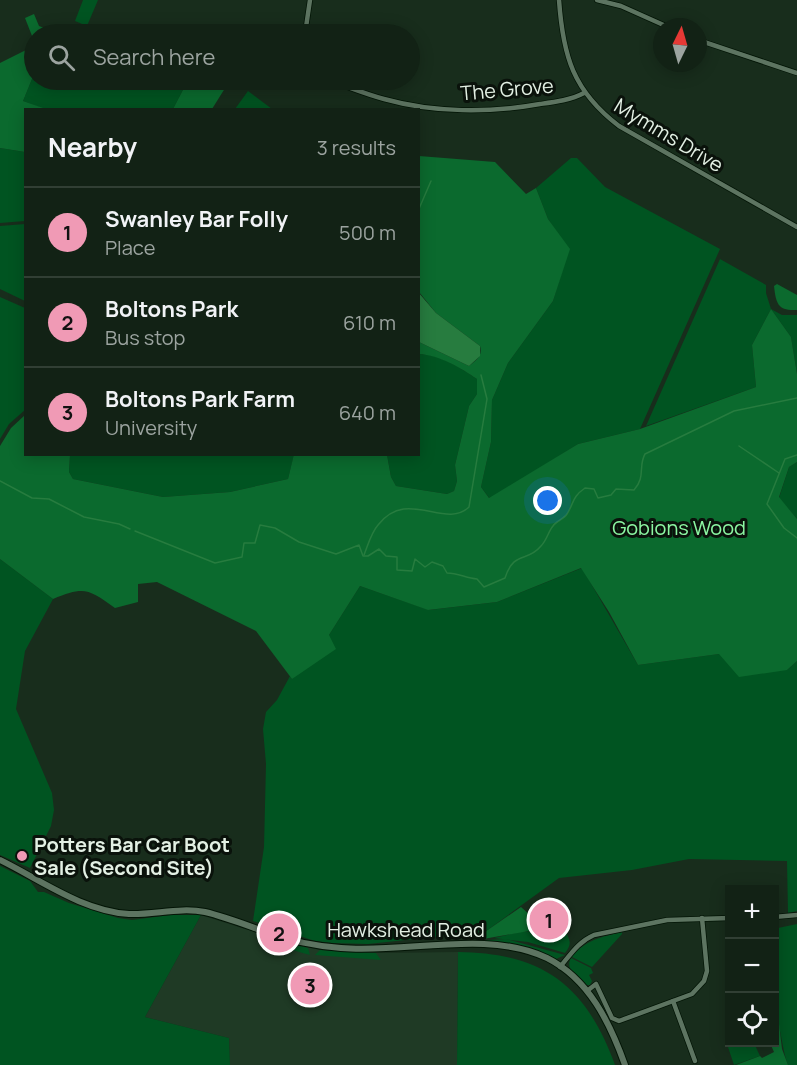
<!DOCTYPE html>
<html lang="en">
<head>
<meta charset="utf-8">
<style>
	:root { --surface:#122215; --page:#1f2f22; --text:#f1f3f6; --muted:#9ca4a0; --line:#313f34; --accent:#f09ab5 }
	body { margin:0; font-family:Manrope,sans-serif; background:var(--page); color:var(--text) }
	.controls { position:absolute; right:18px; bottom:18px; display:grid; overflow:hidden; border-radius:0px; box-shadow:0 3px 15px #0003 }
	.controls button { width:54px; height:54px; display:grid; place-items:center; padding:0; border:0; border-bottom:2px solid var(--line); background:var(--surface); color:var(--text); font:30px sans-serif }
	.compass { position:absolute; left:653px; top:18px; width:54px; height:54px; border-radius:50%; background:var(--surface); box-shadow:0 3px 15px #0003; rotate:5deg }
	.you { position:absolute; left:548px; top:501px; width:21px; height:21px; margin:-15px; border:4px solid #fff; border-radius:50%; background:#1a73e8; box-shadow:0 0 0 9px #1a73e833 }
	.badge { display:grid; place-items:center; width:39px; height:39px; border-radius:50%; background:var(--accent); color:#111; font-size:20px; font-weight:700 }
	.pin { position:absolute; translate:-50% -50%; border:3px solid #fff; box-shadow:0 2px 6px #0006 }
	.list { margin:0; padding:0; list-style:none }
	h2 { display:flex; justify-content:space-between; align-items:center; height:78px; margin:0; padding:0 24px; font-size:26px }
	h2 small { font-size:20px; font-weight:400; color:var(--muted) }
	.list li { display:grid; grid-template-columns:39px 1fr auto; gap:18px; align-items:center; box-sizing:border-box; height:90px; padding:0 24px; border-top:2px solid var(--line) }
	.list b { display:block; font-size:22px; white-space:nowrap }
	.list p { margin:0; font-size:20px; white-space:nowrap; color:var(--muted) }
	.list em { font-size:20px; font-style:normal; color:var(--muted) }
	.icon { flex:none; width:33px; height:33px; fill:none; stroke:currentColor; stroke-width:2; stroke-linecap:round; stroke-linejoin:round }
	.map { position:relative; flex:none; width:797px; height:1065px; overflow:hidden }
	.search { position:absolute; background:var(--surface); box-shadow:0 3px 15px #0003; left:24px; top:24px; width:396px; height:66px; display:flex; align-items:center; gap:15px; box-sizing:border-box; padding:0 21px; border-radius:33px; color:var(--muted); font-size:22px }
	.panel { position:absolute; background:var(--surface); box-shadow:0 3px 15px #0003; left:24px; top:108px; width:396px; height:348px; border-radius:0px }
	.map>svg:first-child { display:block }
	.built { fill:#1f3a25 }
	.green { fill:#005421 }
	.forest { fill:#0b6a2e }
	.water { fill:#277c3f }
	.lines { fill:none; stroke-linecap:round; stroke-linejoin:round }
	.stream { stroke:#277c3f; stroke-width:1.5 }
	.minor-casing { stroke:#031506; stroke-width:6 }
	.tertiary-casing { stroke:#031506; stroke-width:8 }
	.minor { stroke:#5d7461; stroke-width:4.5 }
	.tertiary { stroke:#5d7461; stroke-width:6 }
	.poi-dot { fill:#f09ab5; stroke:#0a120b; stroke-width:2 }
	.labels { text-anchor:middle; dominant-baseline:central; stroke-width:6; stroke-linejoin:round; paint-order:stroke }
	.street-label { font-size:20px; fill:#e3f0e4; stroke:#0a120b }
	.park-label { font-size:20px; fill:#8cf8a3; stroke:#0a120b }
	.poi-label { font-size:20px; font-weight:bold; fill:#e3f0e4; stroke:#0a120b; text-anchor:start }
</style>
</head>
<body>
<div class="map">
<svg width="797" height="1065" viewBox="0 0 797 1065">
	<rect width="100%" height="100%" fill="#182d1c"/>
	<polygon class="built" points="201,915 273,938 320,950 383,953 458,952 457,1065 230,1065 229,1038 145,1017"/>
	<g class="green">
		<polygon points="83,0 98,0 87,26 75,21"/>
		<polygon points="34,74 34,80 168,80 172,85 184,88 173,109 47,110 23,101"/>
		<polygon points="248,91 272,109 235,109"/>
		<polygon points="0,148 25,152 25,221 0,223"/>
		<polygon points="571,158 577,158 605,187 720,249 640,429 578,444 490,499 481,487 491,442 492,400 508,363 553,301 569,249 548,219 536,188"/>
		<polygon points="25,224 26,224 25,301 0,289 0,226"/>
		<polygon points="720,259 766,285 766,293 771,309 782,315 797,315 797,374 791,337 771,309 752,345 756,387 646,426"/>
		<polygon points="0,297 25,308 26,409 9,424 0,439"/>
		<path d="M419,354c20,0 42,14 58,25v15l-8,12 -14,59 2,16 -3,10 -7,3 -51,-8 -5,-9 -4,-22 31,-1z"/>
		<polygon points="70,455 294,455 288,479 230,492 163,497 73,479 69,472"/>
		<polygon points="797,462 797,519 779,498 789,467"/>
		<polygon points="0,559 53,599 25,651 16,709 52,793 54,810 51,826 30,868 0,855"/>
		<polygon points="582,568 638,665 719,654 787,670 797,661 797,911 788,913 787,861 689,859 632,870 559,878 482,934 462,934 368,944 333,943 315,941 253,921 264,847 266,764 263,729 266,712 277,700 290,676 292,679 329,635 360,586 429,610 497,602"/>
		<polygon points="0,866 30,881 38,892 44,892 69,903 118,918 132,920 170,915 201,915 145,1017 229,1038 230,1065 0,1065"/>
		<path d="M547,921l19,3c-2,13 10,16 -1,29l-37,-11 -34,-4 26,-6 18,-1 7,-4z"/>
		<path d="M797,924v141h-9c-6,-16 -6,-32 -12,-48l-2,-86 4,-3z"/>
		<path d="M622,932v2l-30,33 -20,-10c13,-17 29,-20 50,-25z"/>
		<polygon points="271,938 308,948 310,955 267,943"/>
		<polygon points="506,939 565,955 556,959 517,945 472,941"/>
		<polygon points="320,950 376,953 381,960 315,955"/>
		<path d="M458,952c86,1 128,34 157,113h-158z"/>
		<path d="M571,958l20,10 2,5 -4,2 3,6 -2,4h-4c-7,-8 -22,-15 -15,-27z"/>
		<polygon points="738,1043 754,1043 760,1056 734,1065 728,1047"/>
	</g>
	<g class="forest">
		<polygon points="34,14 39,26 47,29 46,34 34,34 34,41 25,18"/>
		<polygon points="34,46 34,74 23,101 46,109 26,110 25,152 0,148 0,63"/>
		<polygon points="168,80 225,80 227,85 212,109 173,109 184,88 172,85"/>
		<path d="M419,156l76,6 31,32 10,-6 12,31 22,30 -17,52 -45,62 -16,37 -1,42 -10,45 8,11 89,-54 62,-15 116,-42 -4,-42 19,-36 20,28 6,37v88l-8,5 -10,30 18,22v142l-10,9 -48,7 -20,-23 -81,11 -29,-53 -28,-44 -84,34 -69,8 -68,-24 -31,49 7,14 -44,30 -36,-48 -99,-49 -19,2v18l-23,6c-27,-19 -30,-22 -62,-9l-53,-40v-113l11,-18 14,-13 1,39 44,1 -1,17 4,7 90,18 67,-5 58,-13 6,-25 93,1 4,22 5,9 51,8 7,-3 3,-10 -2,-16 14,-59 8,-12v-15c-16,-11 -38,-24 -58,-25v-12l50,24c7,-6 14,-10 11,-20l-44,-33 -17,-21z"/>
		<path d="M777,284l20,11v15c-19,1 -21,-6 -23,-24z"/>
		<polygon points="521,907 530,915 543,915 547,921 545,927 538,932 529,931 483,939 479,936"/>
		<polygon points="775,989 782,1049 788,1065 736,1065 760,1056 762,1058 774,1052 770,1043 774,1042"/>
	</g>
	<polygon class="water" points="418,292 436,313 480,346 480,356 469,366 419,342"/>
	<g class="lines">
		<g class="stream">
			<polyline points="418,211 431,181"/>
			<polyline points="739,446 779,473"/>
			<polyline points="797,455 785,459 767,504 784,528 797,538"/>
			<polyline points="0,481 32,498 49,499 84,517 119,524 130,529"/>
			<path d="M135,531l80,32 27,-6 2,-14h11l5,-18 15,3 24,14 37,12 23,-9 4,11h5l11,-7 7,7 11,1v13l15,1 3,-12 10,8 7,-5 11,4 4,7c11,0 19,5 30,6l7,8 21,-9c9,-28 22,-15 36,-32 6,-6 7,-14 12,-20 3,-5 11,-7 14,-12 7,-11 5,-17 18,-26l9,1 4,9 13,-3 5,-6 18,1c12,-13 4,-24 11,-36l89,-43 63,-13"/>
			<path d="M364,555c4,-10 7,-22 14,-30 29,-38 67,5 91,-18l18,-108 -6,-24"/>
		</g>
		<defs>
			<g id="minor">
				<path d="M559,0c4,56 14,91 60,126l178,101"/>
				<polyline points="597,0 621,6 668,27"/>
				<polyline points="305,34 310,0"/>
				<polyline points="698,40 797,73"/>
				<path d="M328,80c18,6 37,14 56,19 50,14 106,14 156,5 15,-2 31,-4 44,-11"/>
				<polyline points="774,917 797,915"/>
				<path d="M560,967c11,-13 18,-25 34,-32l73,-15 63,-2"/>
				<polyline points="587,991 596,984 612,1018 619,1021 692,994 704,981 707,971 702,918"/>
				<polyline points="673,1001 695,1061"/>
			</g>
			<path id="tertiary" d="M0,860c41,20 82,51 129,54 25,1 51,-7 76,-2 21,5 41,13 61,20 24,9 49,14 75,16 65,6 145,-19 206,10 42,21 63,65 78,107"/>
		</defs>
		<use href="#minor" class="minor-casing"/>
		<use href="#tertiary" class="tertiary-casing"/>
		<use href="#minor" class="minor"/>
		<use href="#tertiary" class="tertiary"/>
	</g>
	<circle class="poi-dot" cx="22" cy="856" r="6"/>
	<g class="labels">
		<g class="street-label">
			<text transform="translate(507 89) rotate(-5)">The Grove</text>
			<text transform="translate(669 135) rotate(31)">Mymms Drive</text>
			<text x="406" y="929">Hawkshead Road</text>
		</g>
		<g class="park-label">
			<text x="679" y="527">Gobions Wood</text>
		</g>
		<g class="poi-label">
			<text x="34" y="844">Potters Bar Car Boot<tspan x="34" dy="23">Sale (Second Site)</tspan></text>
		</g>
	</g>
</svg>
<div class="controls">
<button>+</button>
<button>−</button>
<button><svg class="icon" aria-label="locate" viewBox="0 0 24 24"><circle cx="12" cy="12" r="6"/><path d="M12 2v4M12 18v4M2 12h4M18 12h4"/></svg></button>
</div>
<svg class="compass" viewBox="-18 -18 36 36"><path d="M0-13l5 13h-10z" fill="#e53935"/><path d="M0 13l5-13h-10z" fill="#9ca4a0"/></svg>
<div class="you"></div>
<div class="pin badge" style="left:549px;top:920px">1</div>
<div class="pin badge" style="left:279px;top:933px">2</div>
<div class="pin badge" style="left:310px;top:985px">3</div>
<div class="search"><svg class="icon" aria-label="search" viewBox="0 0 24 24"><circle cx="10" cy="10" r="6"/><path d="M15 15l6 6"/></svg>Search here</div>
<section class="panel">
<h2>Nearby<small>3 results</small></h2>
<ul class="list">
<li><span class="badge">1</span><div><b>Swanley Bar Folly</b><p>Place</p></div><em>500 m</em></li>
<li><span class="badge">2</span><div><b>Boltons Park</b><p>Bus stop</p></div><em>610 m</em></li>
<li><span class="badge">3</span><div><b>Boltons Park Farm</b><p>University</p></div><em>640 m</em></li>
</ul>
</section>
</div>
</body>
</html>
